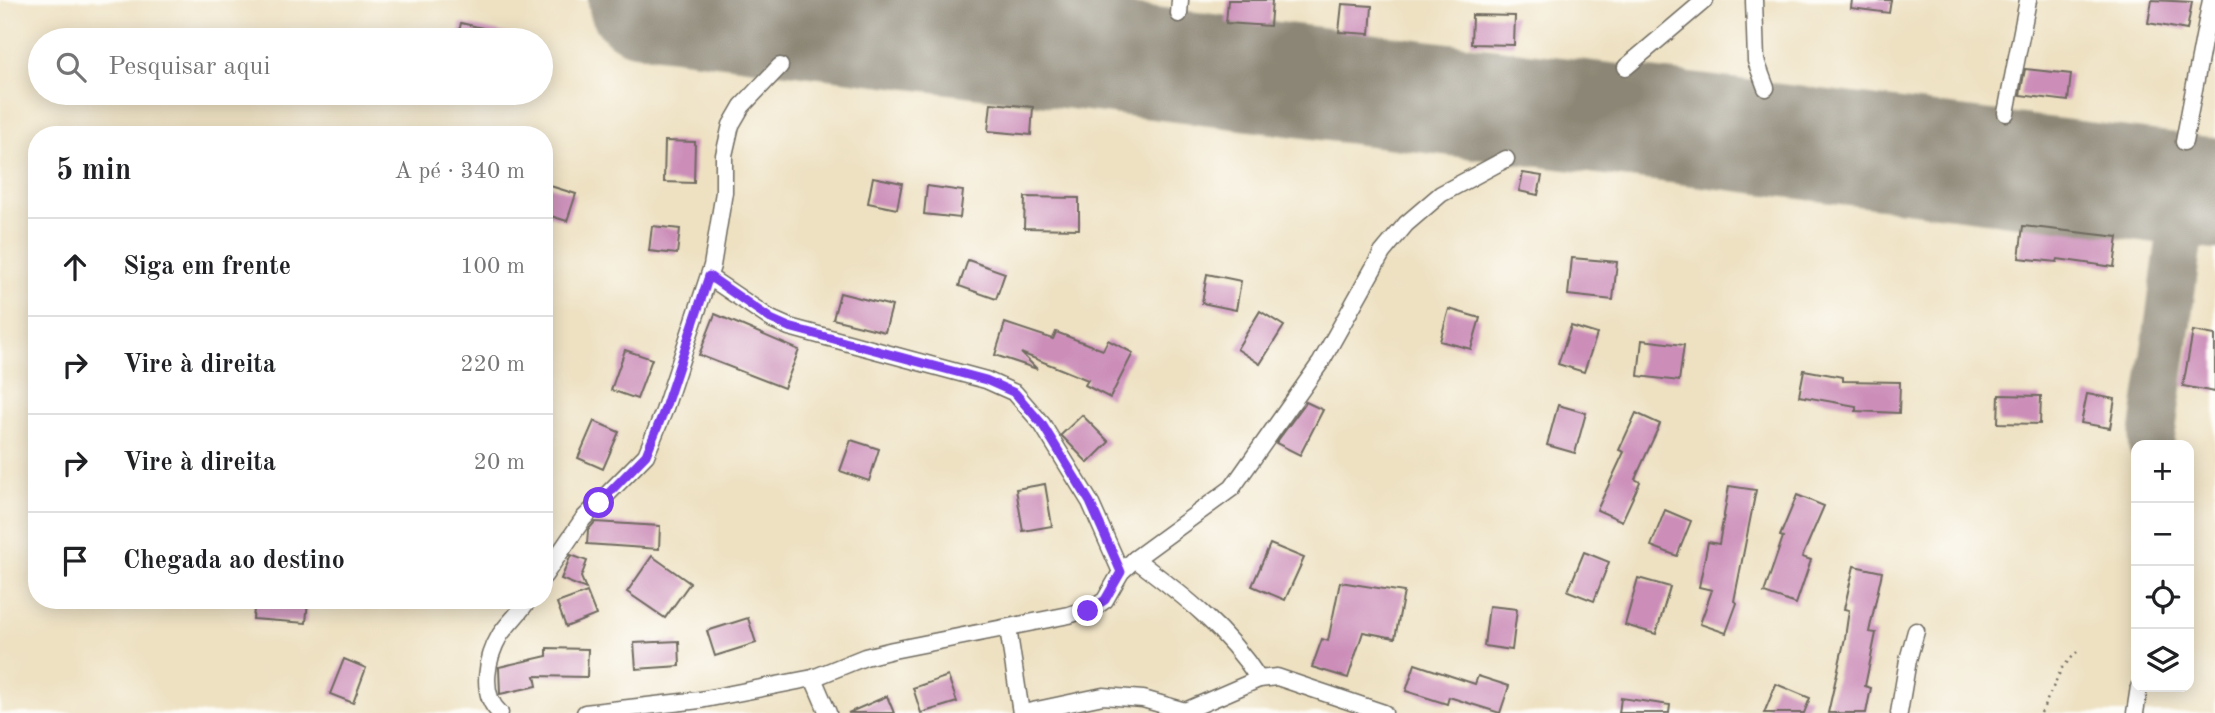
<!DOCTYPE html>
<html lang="pt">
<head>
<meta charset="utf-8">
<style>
	:root { --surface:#fff; --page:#f6f6f6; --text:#202124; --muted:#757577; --line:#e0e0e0 }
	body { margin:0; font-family:"Old Standard TT",serif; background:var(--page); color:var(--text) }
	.controls { position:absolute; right:21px; bottom:21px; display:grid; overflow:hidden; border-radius:14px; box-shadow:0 4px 18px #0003 }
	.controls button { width:63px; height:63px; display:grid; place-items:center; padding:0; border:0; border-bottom:2px solid var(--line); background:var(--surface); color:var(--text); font:35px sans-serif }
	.stop { position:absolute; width:21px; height:21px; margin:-16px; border:5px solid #7c3aed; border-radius:50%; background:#fff }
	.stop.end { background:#7c3aed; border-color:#fff; box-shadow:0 2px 7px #0008 }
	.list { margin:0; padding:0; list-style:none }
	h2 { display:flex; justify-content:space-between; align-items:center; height:91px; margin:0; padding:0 28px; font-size:30px }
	h2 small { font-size:23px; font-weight:400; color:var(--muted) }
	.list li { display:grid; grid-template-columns:46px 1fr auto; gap:21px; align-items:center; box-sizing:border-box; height:98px; padding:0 28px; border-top:2px solid var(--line) }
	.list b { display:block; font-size:26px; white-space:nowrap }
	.list em { font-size:23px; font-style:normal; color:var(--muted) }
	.icon { flex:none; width:38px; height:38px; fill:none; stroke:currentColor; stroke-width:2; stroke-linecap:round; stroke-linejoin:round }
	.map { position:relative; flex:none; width:2215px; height:713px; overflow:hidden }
	.search { position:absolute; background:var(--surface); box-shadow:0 4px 18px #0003; left:28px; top:28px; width:525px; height:77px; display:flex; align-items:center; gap:18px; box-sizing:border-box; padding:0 24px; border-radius:38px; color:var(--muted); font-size:26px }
	.panel { position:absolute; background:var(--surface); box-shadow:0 4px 18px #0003; left:28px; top:126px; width:525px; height:483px; border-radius:28px }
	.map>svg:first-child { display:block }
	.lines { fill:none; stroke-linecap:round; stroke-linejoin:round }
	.taxiway { stroke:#8c8676; stroke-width:46 }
	.runway { stroke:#8c8676; stroke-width:112 }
	.building { fill:#cc8eb9 }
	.minor-casing { stroke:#6f6b60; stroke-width:19 }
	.path { stroke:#6f6b60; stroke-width:2.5; stroke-dasharray:2 5; stroke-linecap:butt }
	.minor { stroke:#fff; stroke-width:16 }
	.route { stroke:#7c3aed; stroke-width:9 }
</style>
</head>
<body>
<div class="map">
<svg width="2215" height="713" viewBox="0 0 2215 713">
	<rect width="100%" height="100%" fill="#fdfcf7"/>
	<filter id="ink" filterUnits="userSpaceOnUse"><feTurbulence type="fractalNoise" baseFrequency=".0143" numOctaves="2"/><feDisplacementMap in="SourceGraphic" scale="14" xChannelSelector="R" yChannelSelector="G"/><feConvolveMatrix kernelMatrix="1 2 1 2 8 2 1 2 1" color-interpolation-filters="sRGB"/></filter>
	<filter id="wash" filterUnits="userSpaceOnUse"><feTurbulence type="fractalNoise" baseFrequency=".00686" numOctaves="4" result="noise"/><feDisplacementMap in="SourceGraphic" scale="28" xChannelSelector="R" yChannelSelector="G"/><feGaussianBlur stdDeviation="1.57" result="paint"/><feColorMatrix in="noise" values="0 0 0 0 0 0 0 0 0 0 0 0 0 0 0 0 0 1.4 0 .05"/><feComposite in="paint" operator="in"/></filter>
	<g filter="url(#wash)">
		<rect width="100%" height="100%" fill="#eee1c2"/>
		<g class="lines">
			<polyline class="taxiway" points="2151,445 2186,191"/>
			<polyline class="runway" points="644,0 2215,194"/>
		</g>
		<g id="blocks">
			<g class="building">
				<polygon points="1228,0 1272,0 1270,26 1226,23"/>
				<polygon points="1852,0 1891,0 1889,13 1851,8"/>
				<polygon points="2152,0 2192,2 2187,30 2148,23"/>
				<polygon points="1342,4 1372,6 1370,34 1339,32"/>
				<polygon points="1472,15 1515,16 1514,45 1471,44"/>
				<polygon points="461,23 513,35 512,40 457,40"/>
				<polygon points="2025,69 2071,74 2068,101 2020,95"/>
				<polygon points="991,103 1033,107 1031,135 988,131"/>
				<polygon points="665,141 695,142 694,183 664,182"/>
				<polygon points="1523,173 1542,176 1538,195 1519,191"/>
				<polygon points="873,177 902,183 897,209 868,203"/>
				<polygon points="544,184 576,194 567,221 544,214"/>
				<polygon points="927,186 963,191 960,218 924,214"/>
				<polygon points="1025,197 1079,198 1079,229 1024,228"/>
				<polygon points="652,226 680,229 677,254 649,251"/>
				<polygon points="2023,226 2118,237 2114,267 2058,259 2057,262 2019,258"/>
				<polygon points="1572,258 1617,262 1613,300 1568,295"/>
				<polygon points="968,260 1005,273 996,299 959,286"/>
				<polygon points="1207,274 1241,281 1236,310 1202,303"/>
				<polygon points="840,293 892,306 885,332 833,319"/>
				<polygon points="1449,309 1480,318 1471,349 1440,341"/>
				<polygon points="1260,311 1284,326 1260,364 1237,349"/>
				<polygon points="715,314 799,350 784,388 699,355"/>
				<polygon points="1005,323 1053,339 1056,332 1103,350 1108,340 1133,353 1110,398 1085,385 1088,380 1021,353 1037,369 995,355"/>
				<polygon points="1571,326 1597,334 1584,372 1558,364"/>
				<polygon points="2193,331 2215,335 2215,392 2183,386"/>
				<polygon points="1642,340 1684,345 1679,381 1638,376"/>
				<polygon points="625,350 652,359 637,399 611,390"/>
				<polygon points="1804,370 1843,377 1843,381 1900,382 1899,413 1856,411 1856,406 1799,396"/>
				<polygon points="2087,394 2115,399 2110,428 2081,423"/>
				<polygon points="1999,395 2041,396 2040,424 1998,423"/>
				<polygon points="1306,402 1323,410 1300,455 1276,443"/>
				<polygon points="1558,405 1586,413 1575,453 1547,445"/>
				<polygon points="1636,413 1660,424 1635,479 1640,482 1622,521 1597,510 1624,452 1619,450"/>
				<polygon points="1082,415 1109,442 1088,463 1061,435"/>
				<polygon points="594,421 619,432 603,469 578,458"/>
				<polygon points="851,440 879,449 869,481 840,471"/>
				<polygon points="1045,484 1052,526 1023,531 1016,489"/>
				<polygon points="1729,486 1756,490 1734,601 1737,603 1726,633 1700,624 1712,590 1699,587 1708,542 1719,544"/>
				<polygon points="1797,495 1824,506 1802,557 1811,560 1796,604 1764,593 1783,537 1780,536"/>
				<polygon points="1665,510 1691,521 1677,556 1651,546"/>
				<polygon points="595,522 660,526 659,549 587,544 588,530"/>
				<polygon points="1270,544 1304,558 1285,600 1252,586"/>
				<polygon points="1584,552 1609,562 1594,601 1568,591"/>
				<polygon points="571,555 587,561 581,577 586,589 561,579"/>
				<polygon points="652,556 690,583 665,618 627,592"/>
				<polygon points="1854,566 1882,572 1869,632 1876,633 1865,686 1871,688 1866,713 1828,713 1845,638 1849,610 1844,609"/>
				<polygon points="1638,578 1670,587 1656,634 1625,625"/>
				<polygon points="1340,582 1404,592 1395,638 1363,632 1348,678 1312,667 1322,639 1328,641"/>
				<polygon points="587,592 596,615 566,627 557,603"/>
				<polygon points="255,600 308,600 306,623 253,619"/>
				<polygon points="1489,606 1517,609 1512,650 1484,646"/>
				<polygon points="748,618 756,643 715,656 707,631"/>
				<polygon points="679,641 680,666 636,669 634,643"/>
				<polygon points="547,648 588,649 587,677 535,676 537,686 500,694 499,667 547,656"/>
				<polygon points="344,659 366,668 353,703 330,694"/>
				<polygon points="1415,664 1475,684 1478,676 1509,686 1500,713 1449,697 1447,704 1406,691"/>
				<polygon points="948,676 957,702 921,713 913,688"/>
				<polygon points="1776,684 1810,698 1804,713 1764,713"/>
				<polygon points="887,696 894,713 848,713"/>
				<polygon points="1621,698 1670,705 1669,713 1619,713"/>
			</g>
		</g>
	</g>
	<g filter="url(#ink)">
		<use href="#blocks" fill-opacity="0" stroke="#6f6b60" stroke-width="2"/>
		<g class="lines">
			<defs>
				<g id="minor">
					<polyline points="1754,0 1756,61 1766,88"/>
					<polyline points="1179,14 1180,0"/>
					<polyline points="1626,67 1705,0"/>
					<polyline points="2006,113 2028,0"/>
					<polyline points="2184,142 2211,0"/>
					<polyline points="709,277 771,319 789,327 986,380 1015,393 1042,424 1090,502 1121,572"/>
					<path d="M1135,559c48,36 91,69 124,120"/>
					<polyline points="544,576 583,519 646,455 664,411 712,266 724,192 724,155 731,125 742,106 780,66"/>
					<polyline points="1008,628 1021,713"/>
					<polyline points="813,678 828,713"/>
					<path d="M500,713c-21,-19 -13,-56 0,-78 8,-12 20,-22 28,-35"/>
					<polyline points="585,713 700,700 813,678 865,657 893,650 1069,615 1098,605 1105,600 1121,572 1135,559 1232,488 1321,362 1382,253 1406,224 1441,194 1506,159"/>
					<polyline points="1023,713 1103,696 1143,699 1185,711 1259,679 1277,677 1384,713"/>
					<polyline points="1899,713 1908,660 1916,631"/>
					<polyline points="2135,713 2139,687"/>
				</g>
			</defs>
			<use href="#minor" class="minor-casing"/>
			<polyline class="path" points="2041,713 2062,668 2077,652"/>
			<use href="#minor" class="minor"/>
		</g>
	</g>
	<g class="lines" filter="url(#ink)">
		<polyline class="route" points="599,503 646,455 664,411 709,276 771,319 789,327 986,380 1015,393 1042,424 1090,502 1121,572 1105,600 1088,611"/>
	</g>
</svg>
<div class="controls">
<button>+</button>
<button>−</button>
<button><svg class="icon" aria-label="locate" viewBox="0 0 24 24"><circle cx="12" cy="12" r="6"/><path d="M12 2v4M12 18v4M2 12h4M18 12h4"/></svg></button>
<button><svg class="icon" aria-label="layers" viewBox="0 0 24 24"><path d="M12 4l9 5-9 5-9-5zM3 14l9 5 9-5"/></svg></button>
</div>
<div class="stop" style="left:599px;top:503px"></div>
<div class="stop end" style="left:1088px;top:611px"></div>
<div class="search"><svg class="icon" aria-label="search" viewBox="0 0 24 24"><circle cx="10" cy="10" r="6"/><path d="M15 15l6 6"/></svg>Pesquisar aqui</div>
<section class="panel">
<h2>5 min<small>A pé · 340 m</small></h2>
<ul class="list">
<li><svg class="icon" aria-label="ahead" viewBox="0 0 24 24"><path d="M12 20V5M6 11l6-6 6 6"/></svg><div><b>Siga em frente</b></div><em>100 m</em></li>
<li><svg class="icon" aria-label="right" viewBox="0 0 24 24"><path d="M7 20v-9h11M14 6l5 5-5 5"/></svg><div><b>Vire à direita</b></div><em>220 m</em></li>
<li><svg class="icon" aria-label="right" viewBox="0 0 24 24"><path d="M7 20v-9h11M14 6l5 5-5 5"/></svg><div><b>Vire à direita</b></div><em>20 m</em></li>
<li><svg class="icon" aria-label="arrive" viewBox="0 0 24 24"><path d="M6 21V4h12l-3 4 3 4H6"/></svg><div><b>Chegada ao destino</b></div></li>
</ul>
</section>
</div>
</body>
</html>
